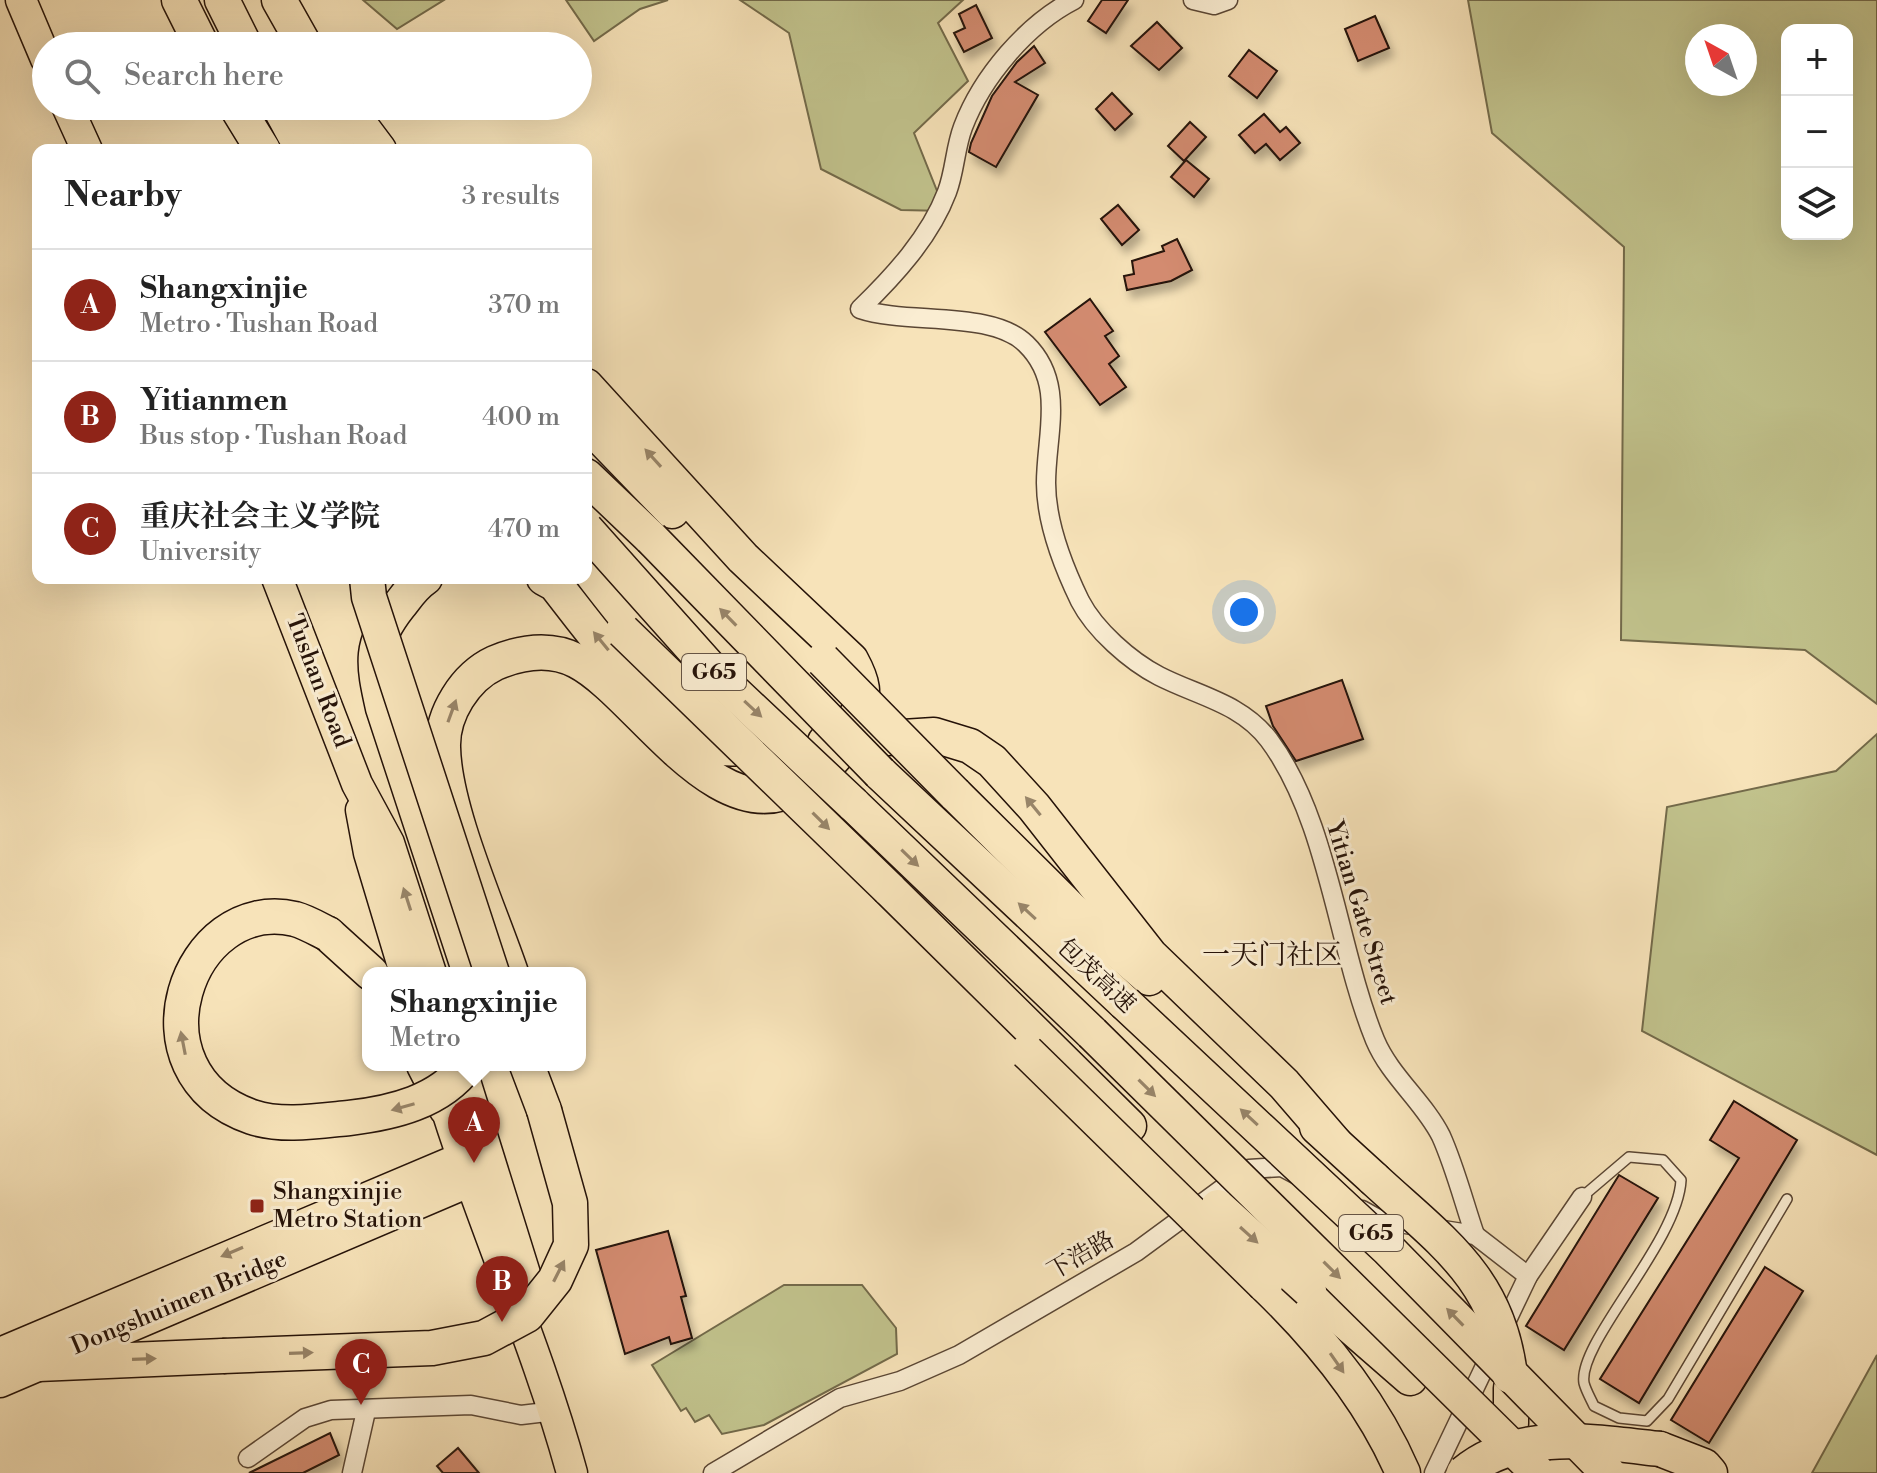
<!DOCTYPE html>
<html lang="en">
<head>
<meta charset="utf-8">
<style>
	:root { --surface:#fff; --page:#f2f2f2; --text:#222; --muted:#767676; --line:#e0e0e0; --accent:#8f2418 }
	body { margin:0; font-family:"Libre Bodoni","Noto Serif SC",serif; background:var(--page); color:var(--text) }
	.controls { position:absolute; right:24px; top:24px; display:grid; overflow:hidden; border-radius:16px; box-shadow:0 8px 32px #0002 }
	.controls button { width:72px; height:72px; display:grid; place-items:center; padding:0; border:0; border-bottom:2px solid var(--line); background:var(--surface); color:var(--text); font:40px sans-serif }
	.compass { position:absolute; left:1685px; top:24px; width:72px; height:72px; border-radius:50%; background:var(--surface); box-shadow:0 8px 32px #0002; rotate:320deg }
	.you { position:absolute; left:1244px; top:612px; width:28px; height:28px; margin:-20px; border:6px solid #fff; border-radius:50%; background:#1a73e8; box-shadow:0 0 0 12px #1a73e833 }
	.badge { display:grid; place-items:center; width:52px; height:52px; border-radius:50%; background:var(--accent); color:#fff; font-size:26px; font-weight:700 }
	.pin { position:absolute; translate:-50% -66px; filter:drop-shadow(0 2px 4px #0008) }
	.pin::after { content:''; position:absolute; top:42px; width:28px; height:24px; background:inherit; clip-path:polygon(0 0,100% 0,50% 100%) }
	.popup { position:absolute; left:362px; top:967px; width:224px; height:104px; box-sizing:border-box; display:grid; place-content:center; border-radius:16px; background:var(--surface); filter:drop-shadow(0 2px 6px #0005); font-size:26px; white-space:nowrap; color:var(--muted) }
	.popup b { font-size:30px; color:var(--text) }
	.popup::after { content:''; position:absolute; left:50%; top:100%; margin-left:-16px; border:16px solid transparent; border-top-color:var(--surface) }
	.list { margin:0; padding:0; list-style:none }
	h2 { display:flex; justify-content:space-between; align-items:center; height:104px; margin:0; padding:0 32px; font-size:34px }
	h2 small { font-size:26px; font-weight:400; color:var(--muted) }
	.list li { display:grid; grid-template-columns:52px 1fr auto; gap:24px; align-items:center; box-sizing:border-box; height:112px; padding:0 32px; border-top:2px solid var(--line) }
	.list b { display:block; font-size:30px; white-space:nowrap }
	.list p { margin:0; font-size:26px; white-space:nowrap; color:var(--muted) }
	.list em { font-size:26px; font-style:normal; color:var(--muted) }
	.icon { flex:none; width:44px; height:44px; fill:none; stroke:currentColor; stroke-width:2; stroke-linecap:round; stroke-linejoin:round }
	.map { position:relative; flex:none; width:1877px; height:1473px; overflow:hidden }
	.search { position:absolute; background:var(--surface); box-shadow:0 8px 32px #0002; left:32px; top:32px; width:560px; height:88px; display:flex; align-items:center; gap:20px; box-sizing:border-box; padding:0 28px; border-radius:44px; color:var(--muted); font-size:30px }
	.panel { position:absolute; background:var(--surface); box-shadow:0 8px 32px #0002; left:32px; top:144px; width:560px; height:440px; border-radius:16px }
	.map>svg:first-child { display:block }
	.green { fill:#c1c28c; stroke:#736a4a; stroke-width:2; fill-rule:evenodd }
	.building { fill:#d38b70; stroke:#251208; stroke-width:2; filter:url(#shadow) }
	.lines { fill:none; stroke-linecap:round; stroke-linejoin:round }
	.lane-casing { stroke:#5a4634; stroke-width:12 }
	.street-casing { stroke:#5a4634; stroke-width:21 }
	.primary-casing { stroke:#251208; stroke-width:33 }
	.highway-casing { stroke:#251208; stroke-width:37 }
	.lane { stroke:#faedd2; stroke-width:9 }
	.street { stroke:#faedd2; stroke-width:18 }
	.primary { stroke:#f7e3b9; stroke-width:30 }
	.highway { stroke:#f7e3b9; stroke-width:34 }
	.highway-bridge-casing { stroke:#251208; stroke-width:37; stroke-linecap:butt }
	.highway-bridge { stroke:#f7e3b9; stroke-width:34 }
	.oneway { fill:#988569 }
	.poi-dot { fill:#8f2418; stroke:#faedd2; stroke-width:3 }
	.labels { text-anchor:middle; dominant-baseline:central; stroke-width:6; stroke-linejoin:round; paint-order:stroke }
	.shield { fill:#faedd2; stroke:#655445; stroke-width:2 }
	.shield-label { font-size:22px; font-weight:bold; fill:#251208 }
	.street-label { font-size:24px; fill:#251208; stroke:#faedd2 }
	.poi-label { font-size:24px; fill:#251208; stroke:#faedd2; text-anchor:start }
	.quarter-label { font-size:28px; fill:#251208; stroke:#faedd2 }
</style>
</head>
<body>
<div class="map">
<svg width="1877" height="1473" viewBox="0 0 1877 1473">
	<defs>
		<filter id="shadow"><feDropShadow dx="4.5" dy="8" stdDeviation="4" flood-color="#0004"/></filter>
	</defs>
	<rect width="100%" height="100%" fill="#f7e3b9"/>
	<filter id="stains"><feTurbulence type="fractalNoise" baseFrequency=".0025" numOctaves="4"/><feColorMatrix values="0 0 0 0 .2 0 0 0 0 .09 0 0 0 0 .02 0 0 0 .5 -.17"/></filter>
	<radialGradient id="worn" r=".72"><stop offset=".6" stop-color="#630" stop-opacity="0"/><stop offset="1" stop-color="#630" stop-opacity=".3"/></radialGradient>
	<g class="green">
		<polygon points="363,0 444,0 397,29"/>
		<polygon points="566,0 668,0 640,9 594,41"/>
		<polygon points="740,0 963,0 938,23 968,81 914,133 945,211 901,210 821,169 789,33"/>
		<path d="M1468,0h409v704l-72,-54 -184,-10 3,-393 -132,-114zM1787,30h60v204h-60zM1745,36v48h-48v-48z"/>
		<polygon points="1877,734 1877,1155 1642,1031 1667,807 1836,771"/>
		<polygon points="784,1285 862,1285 896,1328 897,1354 764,1425 722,1434 709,1415 695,1422 686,1408 681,1411 652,1365"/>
		<polygon points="1877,1355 1877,1473 1812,1473"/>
	</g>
	<g class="building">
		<polygon points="1102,0 1128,0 1106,33 1088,21"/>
		<polygon points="976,5 992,38 964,52 954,33 965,28 959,14"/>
		<polygon points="1375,16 1389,48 1358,61 1345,29"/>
		<polygon points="1157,22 1182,48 1159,70 1131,46"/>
		<polygon points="1034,46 1045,63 1015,82 1038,95 996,167 969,152 971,143 992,96 1017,62"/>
		<polygon points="1249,50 1277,71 1257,98 1229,76"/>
		<polygon points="1112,93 1132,114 1115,130 1096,109"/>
		<polygon points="1264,114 1280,132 1286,127 1300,143 1280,160 1266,144 1255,153 1239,135"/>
		<polygon points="1190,122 1206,137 1184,161 1168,146"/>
		<polygon points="1186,160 1209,179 1194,197 1171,177"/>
		<polygon points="1118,205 1139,230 1122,245 1101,219"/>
		<polygon points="1177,239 1192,270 1171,281 1127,290 1124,276 1134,274 1132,261 1164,251 1162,246"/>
		<polygon points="1090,299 1113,331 1105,336 1119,356 1109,364 1126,387 1100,405 1045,332"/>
		<polygon points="1342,680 1363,739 1296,761 1273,726 1266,706"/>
		<polygon points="1734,1101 1797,1140 1639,1403 1600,1379 1739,1158 1710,1140"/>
		<polygon points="1619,1175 1658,1198 1564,1350 1526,1326"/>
		<polygon points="668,1231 686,1296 681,1297 692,1338 671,1344 669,1337 625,1354 596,1250"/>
		<polygon points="1765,1267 1803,1291 1709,1443 1671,1420"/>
		<polygon points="330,1433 339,1455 303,1473 249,1473"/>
		<polygon points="458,1448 479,1473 443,1473 437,1466"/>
	</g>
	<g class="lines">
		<defs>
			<path id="lane" d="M1582,1197l47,-40 34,3 18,20c-3,62 -104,163 -97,203 2,8 7,16 10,23l25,12 28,3 21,-22 119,-200"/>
			<g id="street">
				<path d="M1074,0c-47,24 -92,77 -111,127 -8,21 -8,44 -16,65 -17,45 -53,84 -87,117 47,16 132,1 166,35 40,39 20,90 20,139 0,39 17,83 34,118 15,29 50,60 79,75 39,20 82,27 110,64 60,81 68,207 106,300 15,36 49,62 66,96 14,31 23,67 34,99"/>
				<polyline points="1193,0 1214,5 1228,0"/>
				<polyline points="1362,1210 1380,1220 1475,1235 1528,1276"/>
				<polyline points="248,1458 305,1418 331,1410 471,1405 521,1415 555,1411"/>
				<polyline points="352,1473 366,1411"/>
				<polyline points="713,1473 840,1398 900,1381 959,1355 1136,1252 1249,1169 1282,1167 1297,1175"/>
				<polyline points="1434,1473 1528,1276 1582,1197"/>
			</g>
			<g id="primary">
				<polyline points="21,0 46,59"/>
				<polyline points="67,106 87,150"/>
				<polyline points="277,578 357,784 389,843 431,973"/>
				<polyline points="361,810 369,853 405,973"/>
				<polyline points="460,1065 526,1277"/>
				<path d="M439,1085c39,131 97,256 133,388"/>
				<polyline points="0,1353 485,1148"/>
				<polyline points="0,1382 492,1172"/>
			</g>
			<g id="highway">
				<polyline points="179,0 202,46"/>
				<polyline points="222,0 245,46"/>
				<polyline points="279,0 305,46"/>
				<polyline points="236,106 263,150"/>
				<polyline points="279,106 303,150"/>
				<polyline points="312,106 338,150"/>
				<polyline points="346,106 379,150"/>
				<polyline points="586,422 672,511"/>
				<polyline points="586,476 651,538"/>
				<path d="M425,578c-11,7 -18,18 -26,28 -30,38 -26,57 -16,102l87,265"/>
				<path d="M544,578l11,6c34,43 114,155 168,164 12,2 26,-1 37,-2"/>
				<polyline points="825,742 934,735 970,746 992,761 1034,807 1150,955 1284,1084 1335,1143"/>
				<polyline points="880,773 1125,1003"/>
				<polyline points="955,794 1077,915 1149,978"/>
				<polyline points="853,804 1092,1033"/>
				<polyline points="889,889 1129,1126"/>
				<polyline points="328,934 371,973"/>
				<path d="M511,973c-21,-62 -67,-163 -68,-226 -1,-33 22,-70 52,-84 26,-11 55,-16 82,-2 61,31 141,175 224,124 31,-19 42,-35 55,-68 10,-24 7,-35 -5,-57l-108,-102 -157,-172"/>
				<polyline points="424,1065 446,1108"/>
				<polyline points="527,1065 544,1110"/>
				<polyline points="1317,1127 1374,1179"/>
				<path d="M1265,1285c56,54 107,116 138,188"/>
				<polyline points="1309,1290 1410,1378"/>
				<polyline points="38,1364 223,1356"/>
				<polyline points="1660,1449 1704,1466 1710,1473"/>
				<polyline points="1503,1473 1511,1423 1511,1388"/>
			</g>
		</defs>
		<use href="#lane" class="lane-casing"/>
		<use href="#street" class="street-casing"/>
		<use href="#primary" class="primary-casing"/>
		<use href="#highway" class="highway-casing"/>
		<use href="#lane" class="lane"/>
		<use href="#street" class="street"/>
		<use href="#primary" class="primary"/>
		<use href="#highway" class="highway"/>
		<defs>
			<g id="highway-bridge">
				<polyline points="586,529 719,678 853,804"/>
				<polyline points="651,538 880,773"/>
				<polyline points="367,578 369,597 492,973"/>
				<polyline points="623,631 889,889"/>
				<polyline points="823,660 955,794"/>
				<path d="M328,934c-10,-5 -22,-12 -33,-15 -108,-25 -170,154 -43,198 29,10 67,4 97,1 43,-5 91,-16 118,-53"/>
				<polyline points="1125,1003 1388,1249 1608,1473"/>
				<polyline points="1092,1033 1538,1473"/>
				<polyline points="1027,1052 1265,1285"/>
				<path d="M1374,1179c67,62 125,99 136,197"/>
				<polyline points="1218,1207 1309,1290"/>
				<polyline points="223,1356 432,1348 484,1338 527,1315 555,1280 571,1245 570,1203 544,1110"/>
				<path d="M1464,1473c54,-45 132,-31 196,-24"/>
			</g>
		</defs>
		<use href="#highway-bridge" class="highway-bridge-casing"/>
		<use href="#highway-bridge" class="highway-bridge"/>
	</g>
	<defs><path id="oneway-solid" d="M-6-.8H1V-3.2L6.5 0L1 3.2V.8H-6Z" transform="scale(2)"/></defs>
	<g class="oneway">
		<use href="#oneway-solid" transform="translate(653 458) rotate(-132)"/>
		<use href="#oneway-solid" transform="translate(728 617) rotate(-134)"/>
		<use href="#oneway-solid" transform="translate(601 641) rotate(-129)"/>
		<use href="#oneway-solid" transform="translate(753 709) rotate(43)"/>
		<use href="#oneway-solid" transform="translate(452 711) rotate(-70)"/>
		<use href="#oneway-solid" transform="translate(1033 806) rotate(-129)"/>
		<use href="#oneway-solid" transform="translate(821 821) rotate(45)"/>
		<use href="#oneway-solid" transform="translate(910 858) rotate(44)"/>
		<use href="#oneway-solid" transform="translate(407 899) rotate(-108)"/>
		<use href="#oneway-solid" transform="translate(1027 911) rotate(-137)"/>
		<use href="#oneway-solid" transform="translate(183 1043) rotate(-101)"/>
		<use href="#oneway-solid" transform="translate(1147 1088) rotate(45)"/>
		<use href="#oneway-solid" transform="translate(403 1107) rotate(164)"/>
		<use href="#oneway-solid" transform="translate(1249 1117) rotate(-137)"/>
		<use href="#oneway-solid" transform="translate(1249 1235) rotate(42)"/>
		<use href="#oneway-solid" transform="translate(232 1252) rotate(157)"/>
		<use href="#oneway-solid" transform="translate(1332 1270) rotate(45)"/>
		<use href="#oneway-solid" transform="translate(559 1271) rotate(-63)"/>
		<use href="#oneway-solid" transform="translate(1455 1317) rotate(-134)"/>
		<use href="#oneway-solid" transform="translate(301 1353) rotate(-2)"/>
		<use href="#oneway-solid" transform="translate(144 1359) rotate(-2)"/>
		<use href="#oneway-solid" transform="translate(1337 1363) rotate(55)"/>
	</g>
	<rect class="poi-dot" x="249" y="1198" width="16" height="16" rx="4"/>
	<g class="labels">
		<g class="shield">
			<rect x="682" y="654" width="64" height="36" rx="6"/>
			<rect x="1339" y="1215" width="64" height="36" rx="6"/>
		</g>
		<g class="shield-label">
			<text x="714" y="672">G65</text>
			<text x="1371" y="1233">G65</text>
		</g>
		<g class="street-label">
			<text transform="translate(318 681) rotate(69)">Tushan Road</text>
			<text transform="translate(1361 913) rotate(73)">Yitian Gate Street</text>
			<text transform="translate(1096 976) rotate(43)">包茂高速</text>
			<text transform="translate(1081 1256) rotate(-30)">下浩路</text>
			<text transform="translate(179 1303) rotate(-23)">Dongshuimen Bridge</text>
		</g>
		<g class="poi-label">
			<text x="273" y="1192">Shangxinjie<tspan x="273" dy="28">Metro Station</tspan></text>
		</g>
		<g class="quarter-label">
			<text x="1272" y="955">一天门社区</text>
		</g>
	</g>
	<rect width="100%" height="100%" filter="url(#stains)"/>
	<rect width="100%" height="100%" fill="url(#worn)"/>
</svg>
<div class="controls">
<button>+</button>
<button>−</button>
<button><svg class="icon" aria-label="layers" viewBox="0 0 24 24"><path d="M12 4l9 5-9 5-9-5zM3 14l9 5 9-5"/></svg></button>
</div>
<svg class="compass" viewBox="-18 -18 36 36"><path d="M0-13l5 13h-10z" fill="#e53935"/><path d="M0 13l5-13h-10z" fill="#767676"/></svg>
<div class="you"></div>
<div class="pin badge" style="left:474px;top:1163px">A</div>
<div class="popup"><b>Shangxinjie</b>Metro</div>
<div class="pin badge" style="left:502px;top:1322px">B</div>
<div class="pin badge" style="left:361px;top:1405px">C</div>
<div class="search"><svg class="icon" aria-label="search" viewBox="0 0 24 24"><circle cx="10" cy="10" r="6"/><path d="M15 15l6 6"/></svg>Search here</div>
<section class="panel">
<h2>Nearby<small>3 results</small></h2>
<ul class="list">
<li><span class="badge">A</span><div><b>Shangxinjie</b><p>Metro · Tushan Road</p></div><em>370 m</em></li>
<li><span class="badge">B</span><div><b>Yitianmen</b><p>Bus stop · Tushan Road</p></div><em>400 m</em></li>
<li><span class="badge">C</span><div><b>重庆社会主义学院</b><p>University</p></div><em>470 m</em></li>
</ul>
</section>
</div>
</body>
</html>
